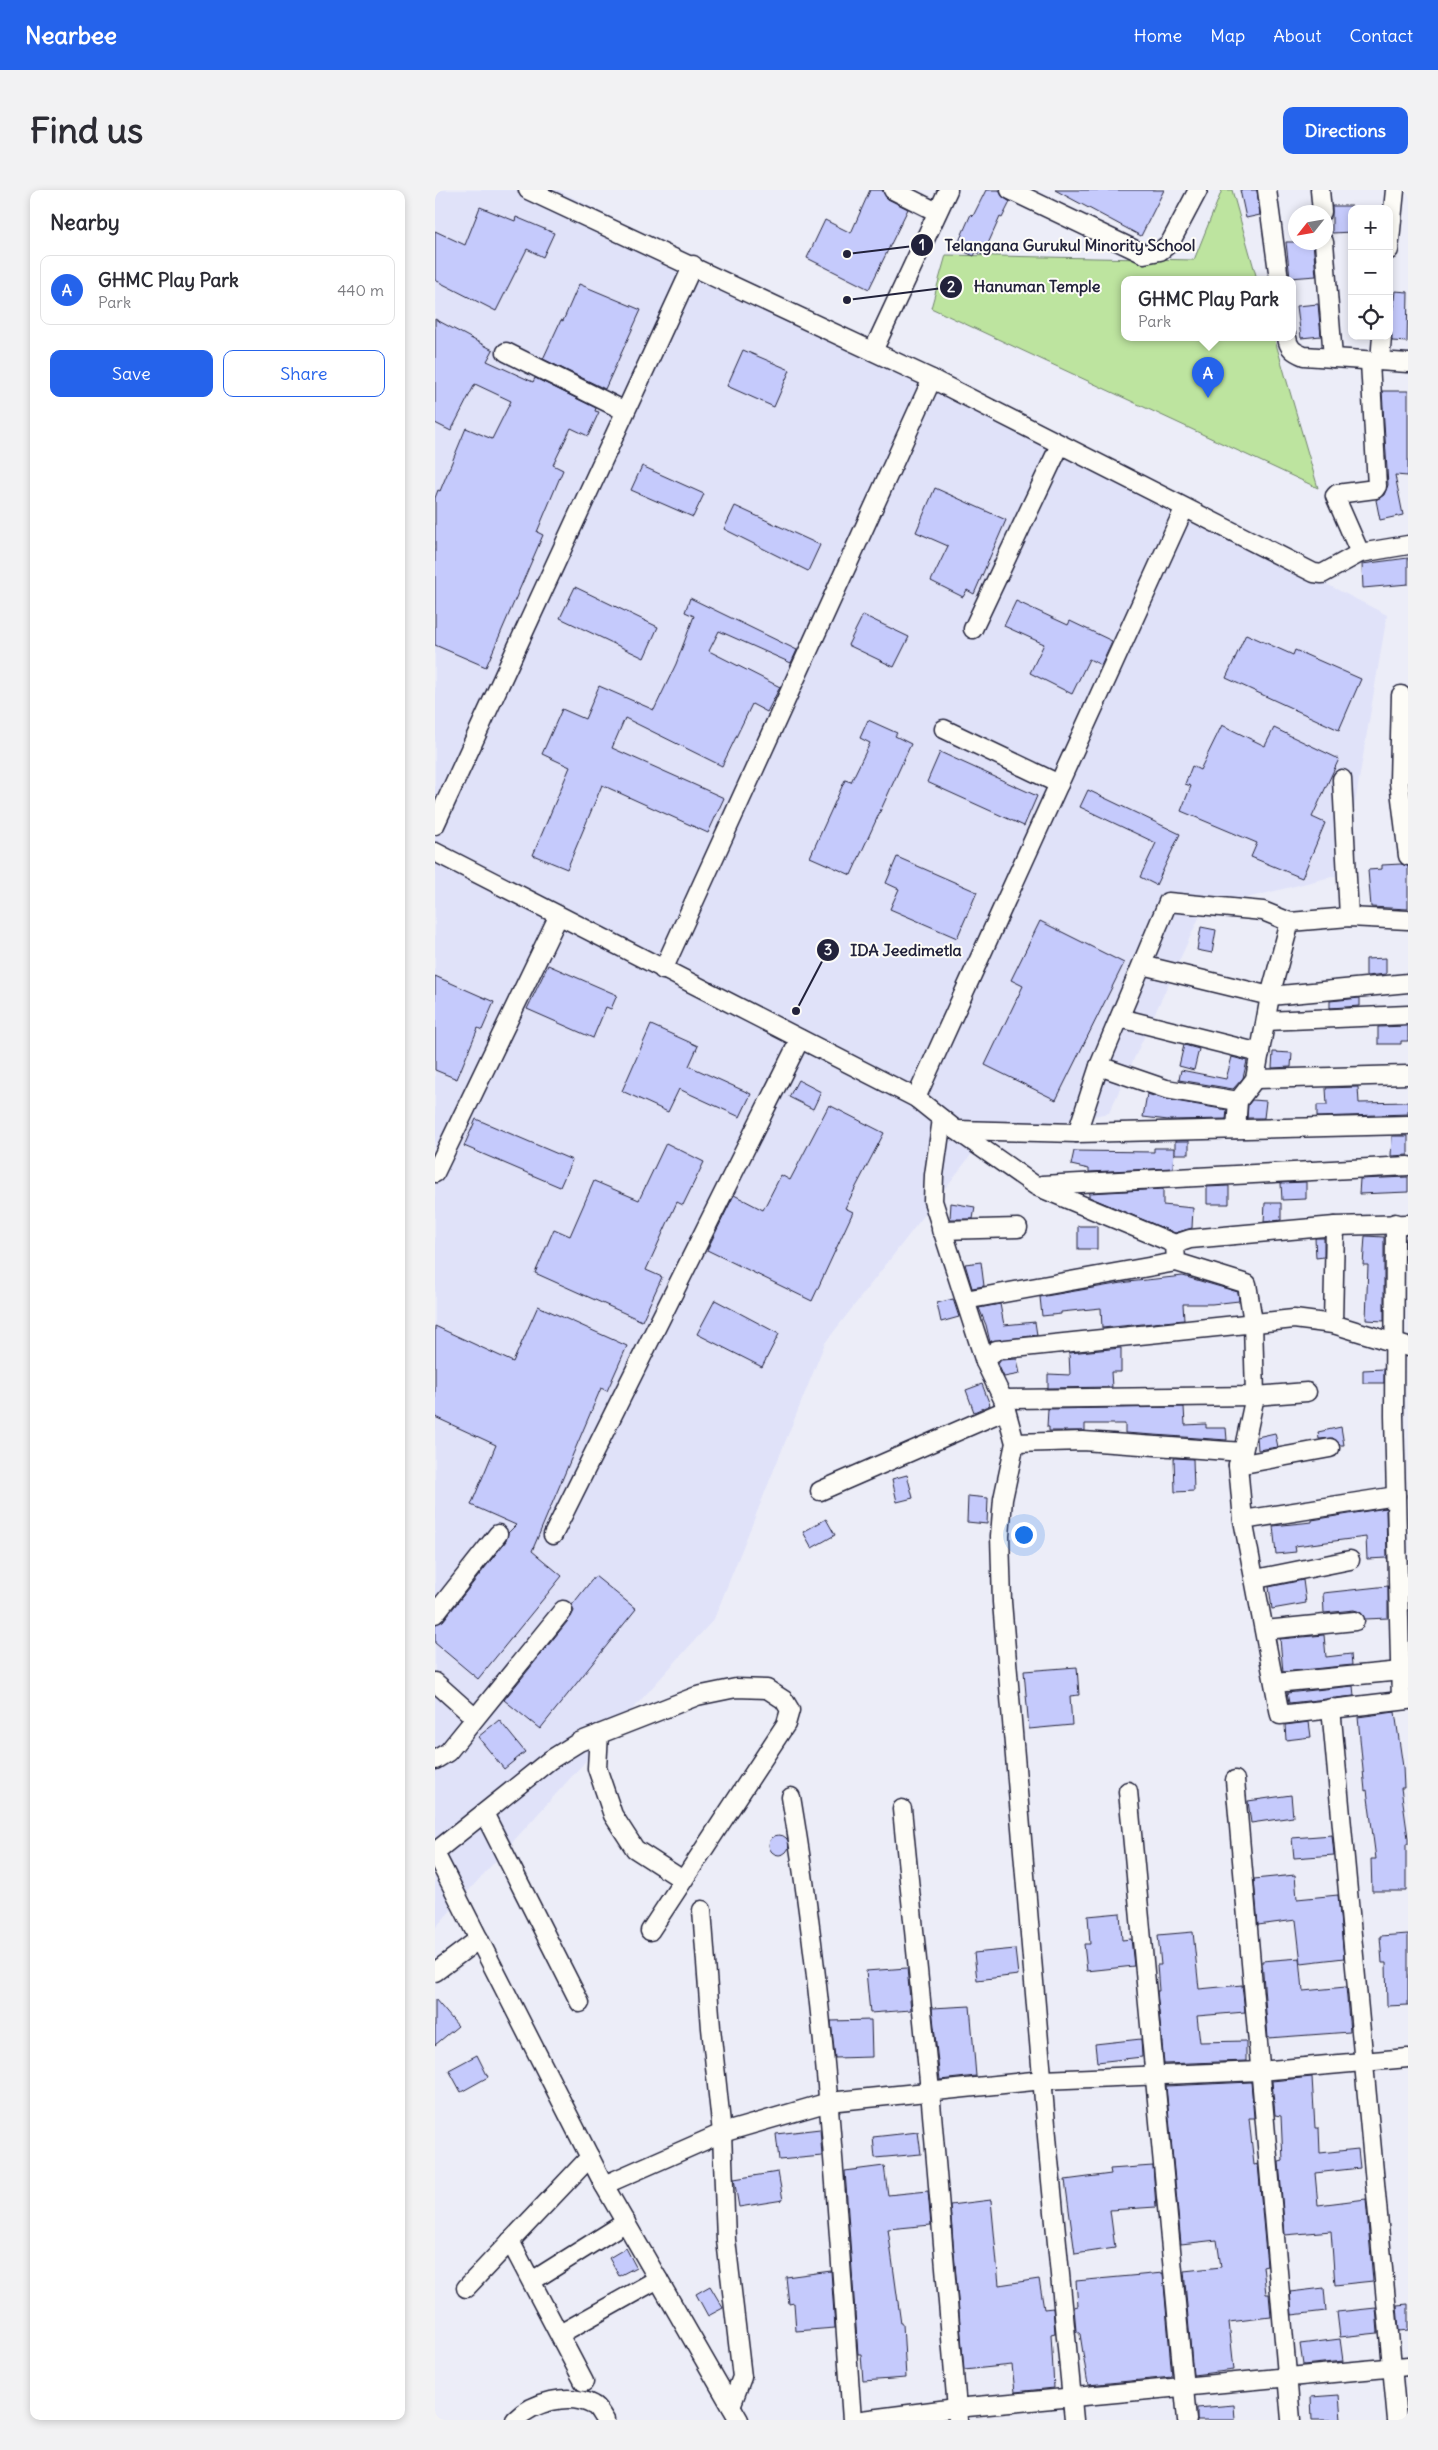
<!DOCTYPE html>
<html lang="en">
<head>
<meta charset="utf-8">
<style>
	:root { --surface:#fff; --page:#f2f2f3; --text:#2b2b33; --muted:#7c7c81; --line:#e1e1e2; --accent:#2563eb }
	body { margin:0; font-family:Delius,sans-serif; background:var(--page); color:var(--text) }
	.controls { position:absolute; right:15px; top:15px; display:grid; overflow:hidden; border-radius:10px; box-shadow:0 2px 8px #0003 }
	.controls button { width:45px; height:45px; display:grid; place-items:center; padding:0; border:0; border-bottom:1px solid var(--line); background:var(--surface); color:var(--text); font:25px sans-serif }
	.compass { position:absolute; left:853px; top:15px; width:45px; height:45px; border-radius:50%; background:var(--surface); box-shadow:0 2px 8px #0003; rotate:239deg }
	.you { position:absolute; left:588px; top:1344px; width:18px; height:18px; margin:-12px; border:4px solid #fff; border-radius:50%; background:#1a73e8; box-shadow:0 0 0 8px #1a73e833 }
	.badge { display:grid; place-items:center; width:32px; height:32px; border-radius:50%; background:var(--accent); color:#fff; font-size:16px; font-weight:700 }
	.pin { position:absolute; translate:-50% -41px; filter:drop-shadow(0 1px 2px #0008) }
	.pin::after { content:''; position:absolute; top:26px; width:18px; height:15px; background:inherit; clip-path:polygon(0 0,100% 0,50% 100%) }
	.popup { position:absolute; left:686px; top:86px; width:175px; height:65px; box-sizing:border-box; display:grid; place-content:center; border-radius:10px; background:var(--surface); filter:drop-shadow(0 1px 4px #0005); font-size:16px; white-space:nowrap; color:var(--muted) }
	.popup b { font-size:19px; color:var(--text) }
	.popup::after { content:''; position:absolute; left:50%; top:100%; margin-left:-10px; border:10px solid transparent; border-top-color:var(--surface) }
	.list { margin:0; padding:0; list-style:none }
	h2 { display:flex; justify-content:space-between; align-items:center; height:65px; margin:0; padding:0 20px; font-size:21px }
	h2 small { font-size:16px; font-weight:400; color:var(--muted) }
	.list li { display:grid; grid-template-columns:32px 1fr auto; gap:15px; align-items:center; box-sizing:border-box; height:70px; margin:0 10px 10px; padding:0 10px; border:1px solid var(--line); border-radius:10px }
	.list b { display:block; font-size:19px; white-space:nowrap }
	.list p { margin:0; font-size:16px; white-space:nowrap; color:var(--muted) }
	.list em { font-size:16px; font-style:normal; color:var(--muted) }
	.actions { display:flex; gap:10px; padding:15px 20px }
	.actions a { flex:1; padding:11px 0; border:1px solid var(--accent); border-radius:10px; text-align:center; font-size:18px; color:var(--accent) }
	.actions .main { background:var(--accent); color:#fff }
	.icon { flex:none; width:28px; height:28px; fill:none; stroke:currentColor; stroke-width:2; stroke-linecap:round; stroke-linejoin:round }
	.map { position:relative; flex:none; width:973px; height:2230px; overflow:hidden; border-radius:10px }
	header { display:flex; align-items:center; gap:30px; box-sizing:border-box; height:70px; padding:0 25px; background:var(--accent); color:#fff }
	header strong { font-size:24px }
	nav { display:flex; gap:28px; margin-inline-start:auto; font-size:18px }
	.intro { display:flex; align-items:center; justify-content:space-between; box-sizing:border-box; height:120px; padding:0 30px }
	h1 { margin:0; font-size:35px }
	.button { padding:12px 22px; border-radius:10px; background:var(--accent); color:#fff; font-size:18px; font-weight:700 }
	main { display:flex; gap:30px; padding:0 30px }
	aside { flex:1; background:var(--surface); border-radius:10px; box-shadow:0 2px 8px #0003 }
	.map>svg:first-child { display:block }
	.built { fill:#e0e2f9 }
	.green { fill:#bde49f; stroke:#70836d }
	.building { fill:#c5cafc; stroke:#22223b }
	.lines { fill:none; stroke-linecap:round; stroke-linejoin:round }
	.minor-casing { stroke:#22223b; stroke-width:21 }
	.minor { stroke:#fdfcf7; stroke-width:18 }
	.leader { fill:none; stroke:#22223b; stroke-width:2 }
	.callout-dot { fill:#22223b; stroke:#fdfcf7; stroke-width:2 }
	.mark-label { font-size:15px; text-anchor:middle; font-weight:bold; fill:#fff }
	.callout-label { font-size:16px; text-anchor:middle; font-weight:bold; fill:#22223b; stroke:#fdfcf7; stroke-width:4; stroke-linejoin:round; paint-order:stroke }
</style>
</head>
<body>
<header>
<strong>Nearbee</strong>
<nav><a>Home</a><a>Map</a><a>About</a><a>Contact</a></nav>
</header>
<div class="intro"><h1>Find us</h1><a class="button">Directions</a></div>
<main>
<aside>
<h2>Nearby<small></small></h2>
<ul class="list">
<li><span class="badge">A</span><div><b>GHMC Play Park</b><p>Park</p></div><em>440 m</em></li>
</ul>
<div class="actions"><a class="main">Save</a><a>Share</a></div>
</aside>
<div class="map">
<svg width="973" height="2230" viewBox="0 0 973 2230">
	<rect width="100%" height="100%" fill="#ecedf8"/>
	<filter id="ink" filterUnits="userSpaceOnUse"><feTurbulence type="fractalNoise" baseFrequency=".02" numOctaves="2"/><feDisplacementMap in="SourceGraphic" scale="10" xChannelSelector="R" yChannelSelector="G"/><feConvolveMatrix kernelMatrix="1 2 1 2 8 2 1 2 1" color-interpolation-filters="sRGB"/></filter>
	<g filter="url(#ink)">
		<polygon class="built" points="0,0 123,0 952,425 908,684 768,719 674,923 550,947 390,1153 279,1429 0,1738"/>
		<polygon class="green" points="787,0 797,0 822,89 689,89 689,147 839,147 883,298 496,118 511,65 759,70"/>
		<g class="building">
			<polygon points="435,0 447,0 453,9 473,19 434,99 372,68 390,30 416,43"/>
			<polygon points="551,0 564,0 567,6 575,12 567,28 565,27 548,65 541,62 539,66 521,58 536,24 538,26"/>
			<polygon points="620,0 729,0 706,46"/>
			<polygon points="805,0 822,0 825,25 811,28"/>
			<polygon points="897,16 917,16 917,42 897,43"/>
			<polygon points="45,17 80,31 81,27 119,43 108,67 92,59 61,121 0,90 0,41 30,55"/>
			<polygon points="851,52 878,52 881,86 855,88"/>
			<polygon points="144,94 206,120 170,199 108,169 126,130 128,131"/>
			<polygon points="960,101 973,102 972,152 957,151 954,139 954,119 958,119"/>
			<polygon points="883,114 886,146 866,148 862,116"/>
			<polygon points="0,129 58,160 52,171 98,192 100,188 161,218 160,221 164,222 153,246 136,238 118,275 128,280 102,342 108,345 51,477 0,455 0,308 3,300 5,301 31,238 57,249 76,211 40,194 16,241 0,233"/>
			<polygon points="308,160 355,180 339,217 292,196"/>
			<polygon points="947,201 973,201 973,286 960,285 968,325 945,330 941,310 949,305 953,295"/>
			<polygon points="207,276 269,304 258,327 196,300"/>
			<polygon points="500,298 571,330 539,404 532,400 528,407 496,391 513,356 481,342"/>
			<polygon points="300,316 385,355 373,381 289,339"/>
			<polygon points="973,368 973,394 928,398 927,374"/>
			<polygon points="140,397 223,437 209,468 125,428"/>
			<polygon points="255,408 362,460 356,473 284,441 274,461 345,497 332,522 317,514 287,576 190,528 177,558 289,608 273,643 167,595 132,679 98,665 135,577 107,564 127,519 150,529 164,496 219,520 241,474 259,426 250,422"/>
			<polygon points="581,411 633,435 635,431 677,451 666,475 654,469 637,504 595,483 609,454 569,436"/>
			<polygon points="428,425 474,447 459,477 413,455"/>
			<polygon points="811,444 858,465 860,460 926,489 904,540 791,488"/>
			<polygon points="433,530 462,543 460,546 476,554 416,685 375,667 410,590 416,592 435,553 425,548"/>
			<polygon points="787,535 830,556 839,538 904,569 877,627 890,633 867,688 816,667 822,653 746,621 756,596 750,594 757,576 765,580"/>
			<polygon points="505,562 602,606 589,636 492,592"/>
			<polygon points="653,600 745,644 721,695 705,687 721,653 645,617"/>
			<polygon points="462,667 542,702 522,748 455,719 464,699 451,693"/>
			<polygon points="966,674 973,676 973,719 936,717 933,680 947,679 947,675"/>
			<polygon points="605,731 689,773 621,910 550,875 588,796 576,790"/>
			<polygon points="766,737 781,740 777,763 762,760"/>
			<polygon points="951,768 951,784 931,786 931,769"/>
			<polygon points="113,775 182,805 176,819 171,817 158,848 92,819"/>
			<polygon points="0,786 59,812 47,840 43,838 22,889 0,880"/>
			<polygon points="925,808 925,816 895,818 895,811"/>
			<polygon points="216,835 263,856 254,876 316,904 305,927 244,899 233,922 187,901"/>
			<polygon points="973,836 973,851 966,851 966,854 943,854 943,837"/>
			<polygon points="749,855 764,859 759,880 744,876"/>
			<polygon points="838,862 857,863 856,877 837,878"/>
			<polygon points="797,867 812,871 808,888 798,899 744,890 746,880 791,889"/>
			<polygon points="363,890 386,902 378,919 354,907"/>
			<polygon points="923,897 924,913 973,912 973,924 882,927 882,915 892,915 891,898"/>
			<polygon points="712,904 729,909 792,920 791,929 733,930 708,927"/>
			<polygon points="817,910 831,911 829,928 812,928 813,915"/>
			<polygon points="394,915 449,943 410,1018 418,1022 377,1111 272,1060 299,1005 328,1020 346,985 355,990"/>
			<polygon points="41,929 137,970 125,997 29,956"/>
			<polygon points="957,946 973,946 973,965 956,966"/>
			<rect x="740" y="951" width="14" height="13"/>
			<polygon points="231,953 269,972 248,1015 242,1012 211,1080 227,1087 207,1131 100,1083 119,1039 135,1046 159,991 204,1010"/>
			<polygon points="719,958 739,958 738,978 654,982 654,979 636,975 639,961 719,962"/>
			<polygon points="973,987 973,1002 924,1004 925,989"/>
			<polygon points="871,992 871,1009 847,1010 846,993"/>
			<polygon points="794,996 794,1014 772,1014 772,997"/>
			<polygon points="728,999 728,1015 758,1018 757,1038 740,1043 654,1007 654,1003"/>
			<polygon points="516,1013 540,1017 538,1029 515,1029"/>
			<polygon points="830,1013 846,1013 846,1030 829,1032"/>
			<rect x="643" y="1036" width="19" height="23"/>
			<polygon points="930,1046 949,1047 949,1131 931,1130 933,1075 928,1075"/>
			<polygon points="880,1048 889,1048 889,1067 881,1068"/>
			<polygon points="971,1048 973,1048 973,1069 970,1069"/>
			<polygon points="546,1072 549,1096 537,1098 530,1074"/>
			<polygon points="748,1086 803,1102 804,1111 777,1114 748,1114 749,1130 667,1138 666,1118 626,1122 626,1124 607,1126 605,1107 693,1092"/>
			<polygon points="518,1109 524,1127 506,1132 502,1113"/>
			<polygon points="280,1110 344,1144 327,1177 262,1144"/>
			<polygon points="565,1114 569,1135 600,1132 602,1145 555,1152 551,1135 544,1118"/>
			<polygon points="103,1116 192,1156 172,1201 166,1198 97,1361 127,1386 43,1489 0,1453 0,1434 8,1431 71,1351 73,1343 81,1335 36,1315 61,1255 0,1227 0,1136 78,1172"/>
			<polygon points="686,1158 686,1182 676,1182 677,1197 613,1198 613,1184 635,1185 634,1163"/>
			<polygon points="582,1169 585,1184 569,1187 563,1174 566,1170"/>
			<polygon points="949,1179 949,1193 928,1193 928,1180"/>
			<polygon points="547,1194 555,1215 539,1222 531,1200"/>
			<polygon points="749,1217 750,1235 771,1234 771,1238 791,1238 792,1250 690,1243 690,1234 650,1234 650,1241 614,1241 614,1237 612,1237 613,1219"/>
			<polygon points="906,1237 909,1255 905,1255 898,1248 884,1249 883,1242"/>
			<polygon points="840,1243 843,1257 823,1260 822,1247"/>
			<polygon points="739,1268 758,1269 759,1301 740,1302"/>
			<polygon points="472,1285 478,1308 462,1312 457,1289"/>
			<polygon points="533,1306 553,1308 552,1334 532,1332"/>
			<polygon points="951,1318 952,1368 932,1369 931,1347 860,1356 861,1362 841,1364 838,1336 877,1332 877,1330"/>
			<polygon points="391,1329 400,1345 377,1358 368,1342"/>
			<polygon points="160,1386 201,1419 105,1539 69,1510 136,1427 139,1421 137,1415"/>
			<polygon points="868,1390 871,1413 837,1419 834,1397"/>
			<polygon points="953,1396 953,1428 930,1429 925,1422 919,1420 889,1423 888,1403"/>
			<polygon points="889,1445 891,1467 916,1464 917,1475 848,1482 845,1449"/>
			<polygon points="642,1477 644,1505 635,1506 637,1535 594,1539 589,1481"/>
			<polygon points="918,1496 919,1506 854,1513 852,1503"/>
			<polygon points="960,1522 968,1577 969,1598 966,1598 973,1648 973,1654 971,1654 971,1701 937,1701 936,1669 941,1669 932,1600 930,1601 923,1527"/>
			<polygon points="64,1530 90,1562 69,1579 43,1547"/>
			<polygon points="874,1532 876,1547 851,1550 850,1535"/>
			<polygon points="856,1605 858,1627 816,1633 813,1611"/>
			<circle cx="344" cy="1655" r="10"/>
			<polygon points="897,1645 899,1665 859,1668 857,1648"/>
			<polygon points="860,1685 862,1709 903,1705 909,1768 866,1773 861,1730 823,1735 819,1689"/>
			<polygon points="685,1723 687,1750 696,1749 699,1776 652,1781 649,1754 655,1754 653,1726"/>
			<polygon points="758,1742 764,1799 807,1795 810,1822 762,1826 765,1852 811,1851 811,1871 729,1874 722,1801 724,1801 722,1775 726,1775 723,1745"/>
			<polygon points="973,1744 973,1815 952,1816 951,1773 947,1773 945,1746"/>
			<polygon points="580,1759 583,1785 542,1790 539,1763"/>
			<polygon points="865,1768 868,1801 911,1797 915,1842 833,1848 827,1771"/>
			<polygon points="472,1778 476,1820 435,1823 431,1781"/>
			<polygon points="0,1809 23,1836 0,1855"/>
			<polygon points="535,1816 541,1886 505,1890 497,1818"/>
			<polygon points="436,1830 437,1867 400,1868 396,1831"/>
			<polygon points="706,1849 707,1867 662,1872 660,1854"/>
			<polygon points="42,1865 53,1887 26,1902 14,1880"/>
			<polygon points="877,1887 880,1938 884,1938 885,1963 923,1959 925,1978 880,1983 883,2015 931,2009 938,2091 900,2095 896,2041 850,2045 844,1972 848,1971 846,1926 840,1925 837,1891"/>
			<polygon points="816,1892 819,1928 814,1928 819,1975 823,1974 832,2075 828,2076 831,2104 834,2104 836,2127 794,2132 799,2180 758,2185 749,2081 786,2077 782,2050 746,2054 731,1896"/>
			<polygon points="385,1939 387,1966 344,1970 341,1944"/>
			<polygon points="483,1942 486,1964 440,1968 438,1947"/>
			<polygon points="449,1976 453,2005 493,2001 496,2035 453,2039 466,2134 468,2134 471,2188 428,2191 426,2164 423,2164 410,1981"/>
			<polygon points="718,1976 721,2017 675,2020 680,2058 640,2064 630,1990 676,1984 675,1979"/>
			<polygon points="343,1982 348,2010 304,2017 299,1989"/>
			<polygon points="556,2010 564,2095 604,2089 609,2119 618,2118 620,2143 616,2144 619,2198 580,2202 577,2175 529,2180 515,2015"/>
			<polygon points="191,2058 201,2077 184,2086 174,2068"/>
			<polygon points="396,2081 400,2138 361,2141 359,2113 354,2114 351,2087"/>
			<polygon points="728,2083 737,2187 653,2195 645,2144 641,2141 639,2117 643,2116 641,2091"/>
			<polygon points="275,2096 288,2118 273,2126 261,2104"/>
			<polygon points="889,2098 891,2121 857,2125 855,2102"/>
			<polygon points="973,2114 973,2140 964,2141 962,2115"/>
			<polygon points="941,2118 943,2143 905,2147 902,2122"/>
			<polygon points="905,2149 908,2171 868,2175 865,2154"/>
			<polygon points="904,2205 906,2230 877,2230 876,2207"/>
			<polygon points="799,2215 800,2230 762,2230 762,2218"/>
		</g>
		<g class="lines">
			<defs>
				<g id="minor">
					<polyline points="93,0 497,189 879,383 887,384 925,363 973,355"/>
					<polyline points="458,0 502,22"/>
					<polyline points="575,0 709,64 725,61 735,53 763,0"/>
					<polyline points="832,0 844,89"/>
					<polyline points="885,0 887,22"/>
					<polyline points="889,52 898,168"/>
					<polyline points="954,60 960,0"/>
					<path d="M852,147c1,11 7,15 17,19l104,7"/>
					<polyline points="438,161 513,0"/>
					<polyline points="71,162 190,221"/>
					<polyline points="945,171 947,146"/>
					<polyline points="925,363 900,306 902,304 940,299 942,296 935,172"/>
					<polyline points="538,439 625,255"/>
					<polyline points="966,505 964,592 973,666"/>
					<polyline points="509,539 624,594"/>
					<polyline points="907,589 914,727"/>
					<polyline points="0,635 258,75"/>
					<polyline points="0,662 481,908 521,940 601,996 740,1054 741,1072 812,1094 818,1132 820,1206 808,1262 803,1275 808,1330 845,1525 973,1510"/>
					<polyline points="707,775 835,806 973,793"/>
					<polyline points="228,780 497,189"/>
					<polyline points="685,828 825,863"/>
					<polyline points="831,831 973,825"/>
					<polyline points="664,876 731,899 803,911"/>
					<polyline points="820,889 973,885"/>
					<polyline points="481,908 749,319"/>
					<polyline points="507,929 499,985 498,1011 550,1172 568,1209 580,1253 568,1309 565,1346 567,1412 614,1970 639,2230"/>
					<polyline points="801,939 803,911 820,889 835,806 855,732"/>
					<polyline points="521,940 642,943 973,935"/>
					<polyline points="642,943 664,876 733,712 828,721 855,732 914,727 973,730"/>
					<polyline points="0,983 123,727"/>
					<polyline points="607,995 973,976"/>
					<polyline points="960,1033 959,1226 966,1510"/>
					<polyline points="506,1040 583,1038"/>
					<polyline points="740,1054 755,1049 900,1036 973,1034"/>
					<polyline points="530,1110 741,1072"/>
					<polyline points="898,1134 900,1036"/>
					<polyline points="550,1172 561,1160 859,1129 898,1134 973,1157"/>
					<polyline points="568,1209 820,1206 872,1202"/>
					<polyline points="580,1253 648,1251 808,1262"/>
					<polyline points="803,1275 895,1258"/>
					<polyline points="385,1301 571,1220"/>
					<polyline points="808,1330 961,1306"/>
					<polyline points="118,1345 365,849"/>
					<polyline points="821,1389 915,1370"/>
					<polyline points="0,1424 63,1344"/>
					<polyline points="830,1440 920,1431"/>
					<polyline points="0,1492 39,1527"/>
					<polyline points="840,1493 966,1481"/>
					<polyline points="896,1518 962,2230"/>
					<polyline points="164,1544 162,1578 178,1625 200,1659 248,1690"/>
					<polyline points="0,1570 13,1562 128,1420"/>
					<polyline points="800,1590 856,2230"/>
					<polyline points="693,1601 752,2230"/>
					<path d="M356,1607c35,206 46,415 61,623"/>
					<polyline points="467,1619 495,1901 523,2230"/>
					<polyline points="49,1623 145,1813"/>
					<polyline points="0,1662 115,1570 144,1552 262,1506 301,1498 332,1499 349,1510 355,1520 351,1534 215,1741"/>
					<polyline points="0,1663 169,1995 304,2230"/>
					<polyline points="267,1720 276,1838 287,1943 291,2050 307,2187 296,2216"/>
					<polyline points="0,1782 44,1749"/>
					<polyline points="169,1995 287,1943 394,1912 608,1890 825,1881 973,1868"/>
					<polyline points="75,2051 149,2192"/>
					<polyline points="97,2091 191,2032"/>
					<polyline points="31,2098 155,1967"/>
					<polyline points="125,2144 223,2089"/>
					<path d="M80,2230c18,-18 54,-28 78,-15 5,2 8,10 12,15"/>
					<polyline points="427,2230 521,2218 973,2176"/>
				</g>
			</defs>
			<use href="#minor" class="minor-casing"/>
			<use href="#minor" class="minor"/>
		</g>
	</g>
	<path class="leader" d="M412 64L487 55M412 110L516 97M361 821L393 760"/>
	<g class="callout-dot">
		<circle cx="412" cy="64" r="5"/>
		<circle cx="412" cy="110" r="5"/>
		<circle cx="361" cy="821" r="5"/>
		<circle cx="487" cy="55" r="12"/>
		<circle cx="516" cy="97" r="12"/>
		<circle cx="393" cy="760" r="12"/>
	</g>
	<g class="mark-label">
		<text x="487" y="60">1</text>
		<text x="516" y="102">2</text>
		<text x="393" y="765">3</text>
	</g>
	<g class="callout-label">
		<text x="635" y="61">Telangana Gurukul Minority School</text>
		<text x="602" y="102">Hanuman Temple</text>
		<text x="471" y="766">IDA Jeedimetla</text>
	</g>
</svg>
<div class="controls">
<button>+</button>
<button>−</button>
<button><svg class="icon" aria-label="locate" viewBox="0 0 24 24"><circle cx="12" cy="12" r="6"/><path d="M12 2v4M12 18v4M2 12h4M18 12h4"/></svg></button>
</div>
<svg class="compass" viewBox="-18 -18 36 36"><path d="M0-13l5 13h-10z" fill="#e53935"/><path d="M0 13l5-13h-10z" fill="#7c7c81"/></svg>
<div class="you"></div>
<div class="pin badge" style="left:773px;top:208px">A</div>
<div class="popup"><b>GHMC Play Park</b>Park</div>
</div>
</main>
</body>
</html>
